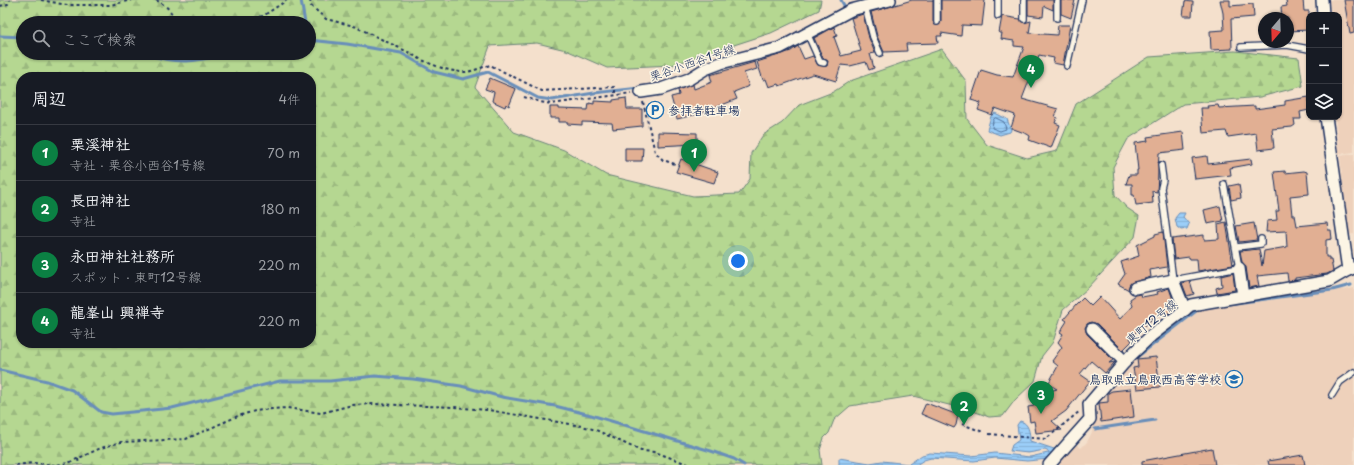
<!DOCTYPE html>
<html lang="ja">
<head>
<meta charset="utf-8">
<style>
	:root { --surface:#171b24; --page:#20242c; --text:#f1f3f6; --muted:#9ea1a6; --line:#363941; --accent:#0b8043 }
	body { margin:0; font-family:"Playpen Sans","Klee One",sans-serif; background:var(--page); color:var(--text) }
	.controls { position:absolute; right:12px; top:12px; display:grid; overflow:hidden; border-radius:8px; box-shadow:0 1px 3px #0004 }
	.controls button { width:36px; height:36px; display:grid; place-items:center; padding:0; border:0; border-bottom:1px solid var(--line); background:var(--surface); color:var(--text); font:20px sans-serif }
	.compass { position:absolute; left:1258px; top:12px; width:36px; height:36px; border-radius:50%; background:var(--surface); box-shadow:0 1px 3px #0004; rotate:199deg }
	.you { position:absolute; left:738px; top:261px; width:14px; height:14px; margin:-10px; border:3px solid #fff; border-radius:50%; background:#1a73e8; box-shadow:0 0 0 6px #1a73e833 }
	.badge { display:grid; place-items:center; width:26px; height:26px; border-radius:50%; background:var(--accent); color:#fff; font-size:13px; font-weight:700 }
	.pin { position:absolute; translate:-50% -33px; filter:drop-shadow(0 1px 2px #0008) }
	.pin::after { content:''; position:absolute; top:21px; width:14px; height:12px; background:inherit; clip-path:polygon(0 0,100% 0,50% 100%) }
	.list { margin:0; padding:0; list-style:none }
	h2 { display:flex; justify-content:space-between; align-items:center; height:52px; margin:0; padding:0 16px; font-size:17px }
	h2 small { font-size:13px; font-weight:400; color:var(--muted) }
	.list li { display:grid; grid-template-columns:26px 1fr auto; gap:12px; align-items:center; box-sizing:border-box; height:56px; padding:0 16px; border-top:1px solid var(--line) }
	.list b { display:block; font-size:15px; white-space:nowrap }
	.list p { margin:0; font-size:13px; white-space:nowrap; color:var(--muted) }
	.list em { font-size:13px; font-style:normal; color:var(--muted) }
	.icon { flex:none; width:22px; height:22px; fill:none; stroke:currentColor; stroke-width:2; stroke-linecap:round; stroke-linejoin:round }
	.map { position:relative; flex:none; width:1354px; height:465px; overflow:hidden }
	.search { position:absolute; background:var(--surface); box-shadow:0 1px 3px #0004; left:16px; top:16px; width:300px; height:44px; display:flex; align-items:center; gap:10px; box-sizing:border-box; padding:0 14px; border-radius:22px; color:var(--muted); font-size:15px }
	.panel { position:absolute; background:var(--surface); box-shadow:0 1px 3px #0004; left:16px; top:72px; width:300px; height:276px; border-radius:16px }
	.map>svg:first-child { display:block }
	.built { fill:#eed1bb }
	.forest { fill:url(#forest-firs); stroke:#688378; fill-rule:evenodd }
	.water { fill:url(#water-rules); stroke:#688eba }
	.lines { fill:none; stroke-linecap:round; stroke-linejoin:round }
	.shore { stroke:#4e6f9c; stroke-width:1 }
	.stream { stroke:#688eba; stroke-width:3 }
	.building { fill:#e1af93; stroke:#1b2f5e }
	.service-casing { stroke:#1b2f5e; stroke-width:8 }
	.minor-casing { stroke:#1b2f5e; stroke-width:14 }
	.path { stroke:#1b2f5e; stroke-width:2; stroke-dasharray:3 3; stroke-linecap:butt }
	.service { stroke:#fcf5e5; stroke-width:5.5 }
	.minor { stroke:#fcf5e5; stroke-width:11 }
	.labels { text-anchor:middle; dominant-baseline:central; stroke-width:3; stroke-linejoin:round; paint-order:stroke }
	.street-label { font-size:12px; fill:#1b2f5e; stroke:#fcf5e5 }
	.poi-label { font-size:12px; font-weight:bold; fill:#1b2f5e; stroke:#fcf5e5; text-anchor:start }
</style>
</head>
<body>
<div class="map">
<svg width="1354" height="465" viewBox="0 0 1354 465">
	<defs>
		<pattern id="forest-firs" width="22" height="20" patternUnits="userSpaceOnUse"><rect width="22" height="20" fill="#b5d791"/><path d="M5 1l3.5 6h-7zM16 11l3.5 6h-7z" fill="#9bb97f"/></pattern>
		<pattern id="water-rules" width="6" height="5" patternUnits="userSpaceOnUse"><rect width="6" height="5" fill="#9bcef8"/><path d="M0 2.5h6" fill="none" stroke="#85b1d7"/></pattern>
	</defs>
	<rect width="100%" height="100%" fill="#f4e0cc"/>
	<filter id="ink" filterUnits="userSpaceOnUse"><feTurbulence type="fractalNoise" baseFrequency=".025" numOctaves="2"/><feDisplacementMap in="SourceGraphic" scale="8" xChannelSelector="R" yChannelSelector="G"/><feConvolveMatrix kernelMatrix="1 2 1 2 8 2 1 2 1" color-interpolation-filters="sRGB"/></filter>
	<g filter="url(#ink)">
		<g class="built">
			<polygon points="1329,0 1354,0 1354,152 1339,154 1335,117 1339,117 1339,15 1331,15"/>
			<polygon points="1354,154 1354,234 1348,235 1340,156"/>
			<polygon points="1341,287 1343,290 1354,288 1354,465 1057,465 1055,463 1073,442 1081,448 1087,442 1092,432 1097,405 1095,402 1135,357 1199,307"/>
		</g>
		<path class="forest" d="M0,0h821l-2,10 -48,23 -99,32 -65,3 -41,-18 -29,-7 -47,3 -15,41 39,45 50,18 42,25 87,21 46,-2 11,-15 1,-26 12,-18 19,-12 17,-18 34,-13 17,-11 92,-32 24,32 1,38 20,26 40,13 30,-7 19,-47 73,-47 86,-6 64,7 4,28 -43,11 -77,7 -55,35 -15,28 2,28 12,13 12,8 -4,21 -47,51 -25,22 -10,32 -11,14 -7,25 -20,19 -12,16 -14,1 -16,-6 -60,-15 -63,10 -16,14 -5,13 -5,5 -4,12 2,15h-822zM23,23h286v30h-286zM21,77h290v266h-290z"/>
		<g class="water">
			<polygon points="995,113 1007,119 1011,130 1010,132 1000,135 987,130 991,116"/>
			<polygon points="1179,213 1185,213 1183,217 1189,224 1187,229 1181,230 1177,227 1175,218"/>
			<path d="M1105,391l2,1 -22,28 -36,39 -22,2 -32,-3 -21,3 -43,-3 -7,2 -8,5h-77v-7l31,5 12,-2 27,3 13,-9 8,-2 41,3 24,-3 35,4 18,-4 1,-1 -4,-2 -17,3 -18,-2 2,-6 7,-5 -2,-15 3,-4c9,2 10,12 10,20l24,8 10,-9z"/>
		</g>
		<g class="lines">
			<polygon class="shore" points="996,118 1004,122 1006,129 1000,131 992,128 993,120"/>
			<g class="stream">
				<polyline points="301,0 305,23"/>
				<polyline points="841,0 845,7"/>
				<polyline points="836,12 847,6"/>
				<polyline points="0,36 23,37"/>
				<polyline points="309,40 347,44 401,53 434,72 463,79 488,72 538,98 552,100 594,93 640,88"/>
				<path d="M144,53c35,13 53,8 88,0"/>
				<polyline points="1229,304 1332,290 1351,285"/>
				<polyline points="1137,357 1200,308"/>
				<polyline points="0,370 47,381 72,390 101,412 112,414 172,408 280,381 330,381 375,376 413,379 461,386 502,397 555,406 591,415 711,451 734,459 744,465"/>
				<polyline points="1095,429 1155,420"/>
			</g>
		</g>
		<g class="building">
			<polygon points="912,0 933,0 933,22 937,26 941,22 941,0 985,0 982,26 962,25 961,36 941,33 942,36 937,36 938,43 906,44 907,51 884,52 877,36 871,12"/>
			<polygon points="1028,0 1053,0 1053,10 1044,6 1043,17 1028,15"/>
			<polygon points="1061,0 1075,0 1071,18 1061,14"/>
			<polygon points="1220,0 1230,0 1230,6 1253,4 1254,17 1231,19 1232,49 1211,50 1210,31 1224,30 1223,13"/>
			<polygon points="1286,0 1303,0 1304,11 1309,11 1309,30 1288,31 1288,18 1282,18 1281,7 1287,6"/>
			<polygon points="1344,0 1354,0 1354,33 1350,34"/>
			<polygon points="1185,1 1193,2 1192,16 1183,16"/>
			<polygon points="863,14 869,38 875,53 870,54 874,68 869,70 866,62 850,66 841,65 836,81 813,74 779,86 778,84 769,87 766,79 763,80 757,62 791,51 798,46 804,59 813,56 818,65 827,66 828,61 823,58 814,38 834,27 837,36 834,37 841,56 861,51 851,18"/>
			<polygon points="1002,16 1020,19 1024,23 1031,21 1029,33 1057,35 1058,25 1070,25 1063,65 1053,63 1054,58 1039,55 1022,99 1058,109 1055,117 1057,118 1055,123 1060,125 1051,148 1029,140 1030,136 1027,134 1011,128 1015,115 995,108 992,115 978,110 981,103 971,100 981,70 997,75 1013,77 1024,47 1014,46 1014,41 1001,39 1002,33 999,33"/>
			<polygon points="755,62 757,69 744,73 749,86 734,92 737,99 702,113 677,119 671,97 679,95 678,90 693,84 694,89 712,82 710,75"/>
			<polygon points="490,78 516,89 509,106 506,104 505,107 492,101 494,92 485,89"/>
			<polygon points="1309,97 1309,110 1300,112 1301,119 1294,119 1295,125 1292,127 1272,129 1274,148 1258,150 1256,133 1228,137 1226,131 1203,133 1201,108 1208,108 1207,106 1218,105 1219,108 1255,106 1255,109 1285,105 1285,101"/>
			<polygon points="626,98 627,109 642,109 642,126 613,129 612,123 582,122 582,125 567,124 567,122 559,122 559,118 550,118 550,107 559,107 559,109 588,110 589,103 594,104 594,101 613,102 613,100"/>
			<polygon points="658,132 697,133 697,144 658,146"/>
			<polygon points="1183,132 1185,150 1159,153 1157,192 1152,191 1153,203 1136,205 1134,195 1132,195 1132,184 1126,184 1129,175 1137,175 1137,170 1138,170 1135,143 1148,141 1147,137"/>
			<polygon points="625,148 643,148 642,161 625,161"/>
			<polygon points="1207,156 1208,164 1251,159 1252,164 1230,168 1231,175 1195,179 1192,158"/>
			<polygon points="681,159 718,172 714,183 676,172"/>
			<polygon points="1285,171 1285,173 1304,171 1307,172 1309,194 1290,196 1292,215 1295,215 1297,226 1327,223 1328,230 1331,230 1332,239 1326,240 1326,257 1329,257 1329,260 1331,260 1333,271 1327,274 1295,278 1295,280 1288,281 1287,273 1257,276 1259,286 1249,288 1246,267 1242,262 1240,251 1259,249 1262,266 1264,251 1287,247 1286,231 1266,232 1267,221 1277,220 1276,211 1279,211 1274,172"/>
			<polygon points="1239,184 1241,198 1231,200 1229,186"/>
			<polygon points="1220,206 1223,221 1207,224 1204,210"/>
			<polygon points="1226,222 1233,265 1198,271 1197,259 1190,259 1189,257 1174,259 1172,239 1204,235 1204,240 1219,239 1218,224"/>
			<polygon points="1254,223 1257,240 1239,242 1236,226"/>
			<polygon points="1163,232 1167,267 1150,270 1151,277 1131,283 1129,290 1118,284 1125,274 1121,262 1139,256 1137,245 1155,236 1155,234"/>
			<polygon points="1233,273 1235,290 1217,293 1216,288 1222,286 1221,276"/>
			<polygon points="1190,281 1194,294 1187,296 1182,283"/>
			<polygon points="1169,288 1176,308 1169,313 1149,319 1151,320 1143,328 1142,326 1130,338 1132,341 1123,350 1097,324 1091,322 1087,324 1085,328 1087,334 1113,360 1109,363 1115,362 1105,373 1091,361 1080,374 1090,381 1066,411 1052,421 1062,430 1036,433 1034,421 1030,422 1028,407 1034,406 1032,399 1043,395 1042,393 1057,389 1048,384 1058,366 1052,361 1062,347 1058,342 1063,334 1060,332 1067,321 1064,319 1076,305 1083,298 1091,306 1100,297 1120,319 1132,306 1130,299 1136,295 1141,294 1142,297 1158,294 1157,292"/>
			<polygon points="1156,357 1160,387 1137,389 1133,368 1138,367 1137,359"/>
			<polygon points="1131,389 1134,417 1101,422 1099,403 1108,402 1108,393 1112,391"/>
			<polygon points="926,403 958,415 956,425 954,428 921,414"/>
			<polygon points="1212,448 1215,465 1142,465 1142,461"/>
			<polygon points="1303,455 1305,465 1269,465 1268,461"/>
		</g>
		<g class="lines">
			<defs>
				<g id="service">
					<polyline points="937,0 937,22"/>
					<polyline points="865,6 873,37 880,53"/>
					<polyline points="998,16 998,0"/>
					<polyline points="1057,18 1057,0"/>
					<polyline points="1024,19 1024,0"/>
					<polyline points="807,33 820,62 824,63"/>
					<polyline points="1241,47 1287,45 1309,49"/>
					<polyline points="1067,66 1082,0"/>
					<polyline points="1161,165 1163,180 1161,188 1173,280 1239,268 1224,184"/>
					<polyline points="1237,247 1261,244 1261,239"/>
					<polyline points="1332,395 1340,382 1354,372"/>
				</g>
				<g id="minor">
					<polyline points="1322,0 1323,15"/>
					<polyline points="641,92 661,89 689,79 705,69 721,63 780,48 851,10 890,0"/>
					<polyline points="1326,117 1348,270 1354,268"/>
					<polyline points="1239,268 1243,296"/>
					<polyline points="1135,288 1173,280 1185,310"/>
					<polyline points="1092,329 1125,362"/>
					<polyline points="1049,465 1090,419 1089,404 1130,356 1151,336 1191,305 1329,281 1348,270"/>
				</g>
			</defs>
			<use href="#service" class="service-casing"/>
			<use href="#minor" class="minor-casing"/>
			<g class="path">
				<polyline points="41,0 67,5 110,5 132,0"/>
				<path d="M156,0c15,8 13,11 22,23"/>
				<path d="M310,0l1,6 15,13 28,7 56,27c13,9 40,20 56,19 8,-1 17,-5 24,-7l52,26 73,-4v7"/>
				<polyline points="0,6 8,4 10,0"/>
				<polyline points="237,23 263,16 287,0"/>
				<polyline points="524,97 540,102 551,104 632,93"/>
				<polyline points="643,102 655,152 663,160 678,165"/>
				<polyline points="962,424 983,432"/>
				<polyline points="989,434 1046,439 1080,411"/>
				<polyline points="78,459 79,465"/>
				<polyline points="16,465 33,463 56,465 68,463 101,448 121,442 186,439 238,416 255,411 272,409 287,408 321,413 352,405 373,404 453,407 488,410 582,426 596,430 641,451 655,452 690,465"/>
			</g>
			<use href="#service" class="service"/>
			<use href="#minor" class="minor"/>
		</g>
	</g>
	<defs>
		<symbol id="parking-ring" viewBox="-11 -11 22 22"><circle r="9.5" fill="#fcf5e5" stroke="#1f6fb2" stroke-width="1.5"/><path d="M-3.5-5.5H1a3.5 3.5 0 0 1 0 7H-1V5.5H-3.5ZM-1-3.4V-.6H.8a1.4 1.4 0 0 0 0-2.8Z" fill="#1f6fb2"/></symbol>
		<symbol id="school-ring" viewBox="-11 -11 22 22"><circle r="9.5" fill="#fcf5e5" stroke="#1f6fb2" stroke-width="1.5"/><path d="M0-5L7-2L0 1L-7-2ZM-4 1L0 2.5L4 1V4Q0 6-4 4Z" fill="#1f6fb2"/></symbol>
	</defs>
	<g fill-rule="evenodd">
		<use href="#parking-ring" x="645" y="100" width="20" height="20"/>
		<use href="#school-ring" x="1224" y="369" width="20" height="20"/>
	</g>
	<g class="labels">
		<g class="street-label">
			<text transform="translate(692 62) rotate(-19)">栗谷小西谷1号線</text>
			<text transform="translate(1151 321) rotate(-40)">東町12号線</text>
		</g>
		<g class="poi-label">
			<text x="668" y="110">参拝者駐車場</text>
			<text x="1221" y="379" text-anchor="end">鳥取県立鳥取西高等学校</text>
		</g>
	</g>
</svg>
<div class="controls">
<button>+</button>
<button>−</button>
<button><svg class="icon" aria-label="layers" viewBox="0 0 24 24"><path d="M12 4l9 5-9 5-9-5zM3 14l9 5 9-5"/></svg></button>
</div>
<svg class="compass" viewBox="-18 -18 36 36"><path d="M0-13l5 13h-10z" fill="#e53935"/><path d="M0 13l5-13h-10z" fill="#9ea1a6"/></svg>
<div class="you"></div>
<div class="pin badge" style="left:694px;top:172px">1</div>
<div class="pin badge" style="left:964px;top:425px">2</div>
<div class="pin badge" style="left:1041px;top:414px">3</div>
<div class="pin badge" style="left:1031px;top:88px">4</div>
<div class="search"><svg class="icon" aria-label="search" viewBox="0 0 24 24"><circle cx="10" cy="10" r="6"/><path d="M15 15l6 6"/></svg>ここで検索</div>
<section class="panel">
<h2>周辺<small>4件</small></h2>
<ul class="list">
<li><span class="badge">1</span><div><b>栗溪神社</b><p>寺社 · 栗谷小西谷1号線</p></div><em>70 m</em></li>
<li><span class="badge">2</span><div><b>長田神社</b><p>寺社</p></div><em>180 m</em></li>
<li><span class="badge">3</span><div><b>永田神社社務所</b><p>スポット · 東町12号線</p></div><em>220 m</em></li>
<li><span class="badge">4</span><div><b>龍峯山 興禅寺</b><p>寺社</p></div><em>220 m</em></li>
</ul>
</section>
</div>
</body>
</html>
